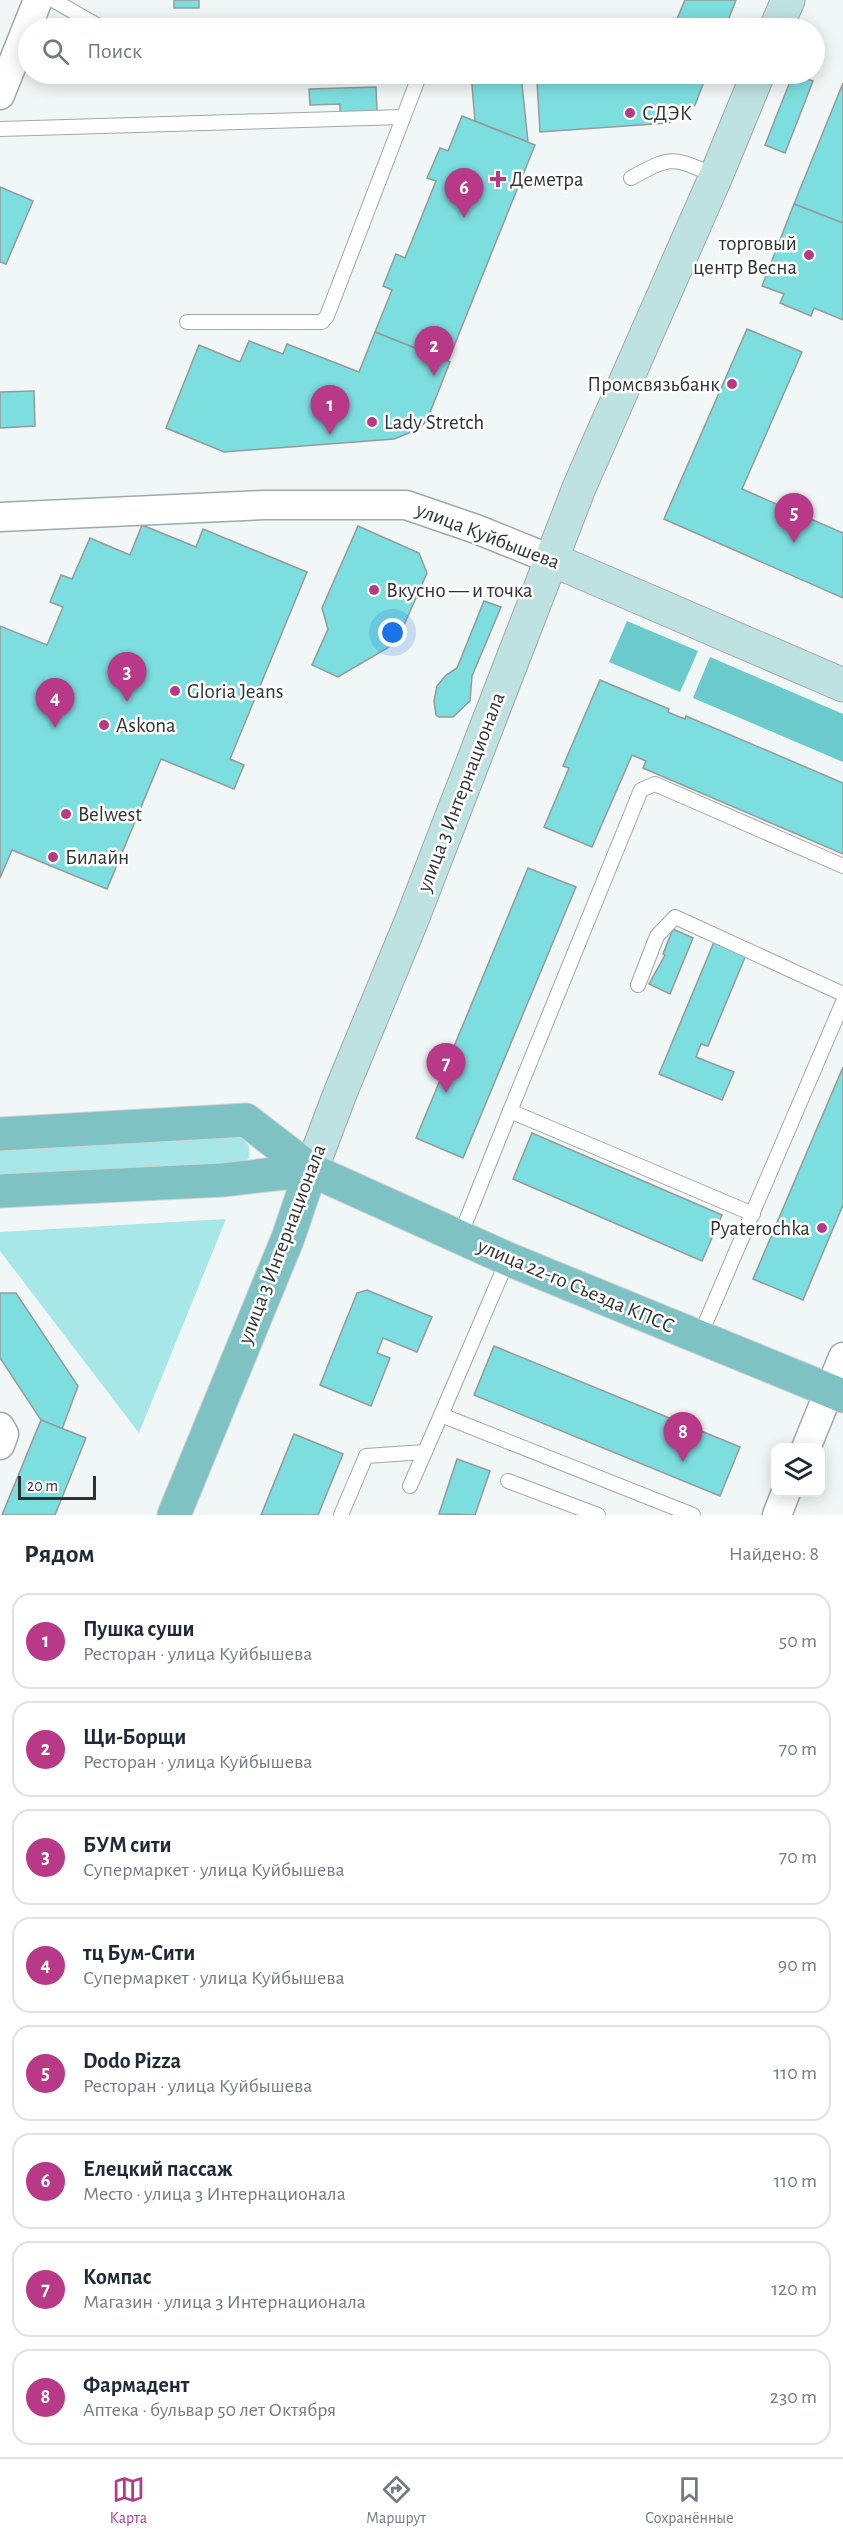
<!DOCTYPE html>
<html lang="ru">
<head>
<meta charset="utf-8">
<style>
	:root { --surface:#fff; --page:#f6f6f7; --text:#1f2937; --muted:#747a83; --line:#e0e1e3; --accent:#b83987 }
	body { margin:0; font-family:"Alegreya Sans",sans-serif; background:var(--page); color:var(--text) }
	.controls { position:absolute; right:18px; bottom:18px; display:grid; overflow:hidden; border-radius:12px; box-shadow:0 3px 15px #0003 }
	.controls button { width:54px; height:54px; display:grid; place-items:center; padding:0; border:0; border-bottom:2px solid var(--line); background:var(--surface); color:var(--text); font:30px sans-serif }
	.scale { position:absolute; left:18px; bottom:15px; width:78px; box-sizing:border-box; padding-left:6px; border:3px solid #313333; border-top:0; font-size:16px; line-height:21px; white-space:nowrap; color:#313333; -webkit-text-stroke:4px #fff; paint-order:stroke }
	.you { position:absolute; left:393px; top:633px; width:21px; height:21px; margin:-15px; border:4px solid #fff; border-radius:50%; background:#1a73e8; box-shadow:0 0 0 9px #1a73e833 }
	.badge { display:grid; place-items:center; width:39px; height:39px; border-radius:50%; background:var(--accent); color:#fff; font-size:20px; font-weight:700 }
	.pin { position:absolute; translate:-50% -50px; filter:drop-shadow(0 2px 3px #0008) }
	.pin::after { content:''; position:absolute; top:32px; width:21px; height:18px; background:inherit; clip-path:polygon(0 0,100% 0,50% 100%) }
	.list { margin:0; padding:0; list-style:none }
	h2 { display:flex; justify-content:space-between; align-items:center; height:78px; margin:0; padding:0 24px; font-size:26px }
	h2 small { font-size:20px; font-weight:400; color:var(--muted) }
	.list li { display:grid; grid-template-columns:39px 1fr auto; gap:18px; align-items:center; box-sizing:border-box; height:96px; margin:0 12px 12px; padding:0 12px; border:2px solid var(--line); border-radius:18px }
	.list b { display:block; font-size:22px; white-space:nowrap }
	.list p { margin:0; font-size:20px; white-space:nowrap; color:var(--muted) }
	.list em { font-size:20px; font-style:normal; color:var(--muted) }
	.icon { flex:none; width:33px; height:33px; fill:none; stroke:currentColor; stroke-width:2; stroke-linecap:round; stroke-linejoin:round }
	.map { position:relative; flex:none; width:843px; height:1515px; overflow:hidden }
	.search { position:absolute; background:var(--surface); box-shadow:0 3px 15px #0003; left:18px; right:18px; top:18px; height:66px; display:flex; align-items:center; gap:15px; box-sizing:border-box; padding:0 21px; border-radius:33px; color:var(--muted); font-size:22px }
	.sheet { height:942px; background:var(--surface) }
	nav { display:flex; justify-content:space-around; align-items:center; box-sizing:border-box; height:84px; border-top:2px solid var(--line); background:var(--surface); font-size:16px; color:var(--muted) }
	nav a { display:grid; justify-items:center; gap:3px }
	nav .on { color:var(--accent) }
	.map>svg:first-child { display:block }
	.green { fill:#a7e7e8 }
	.forest { fill:#6acacc }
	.building { fill:#7ddedf; stroke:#959a9a; stroke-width:1.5 }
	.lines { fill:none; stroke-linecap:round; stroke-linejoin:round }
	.service-casing { stroke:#a2a7a7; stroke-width:16 }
	.minor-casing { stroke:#a2a7a7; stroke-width:31 }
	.secondary-casing { stroke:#a2a7a7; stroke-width:35 }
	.primary-casing { stroke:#d2d2d2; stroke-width:35 }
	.service { stroke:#fff; stroke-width:14 }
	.minor { stroke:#fff; stroke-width:28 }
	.secondary { stroke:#bee1e1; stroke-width:33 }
	.primary { stroke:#7ec2c4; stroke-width:33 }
	.poi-dot { fill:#b83987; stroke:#fff; stroke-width:2 }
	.labels { text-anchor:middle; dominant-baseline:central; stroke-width:5; stroke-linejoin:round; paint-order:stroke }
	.poi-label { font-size:21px; fill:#313333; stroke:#fff; text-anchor:start }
	.street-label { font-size:21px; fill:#313333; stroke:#fff }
</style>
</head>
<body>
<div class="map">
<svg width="843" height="1515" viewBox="0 0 843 1515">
	<rect width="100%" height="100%" fill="#f1f7f7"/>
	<g class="green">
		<polygon points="235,1136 242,1138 249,1146 249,1158 241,1165 0,1178 0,1148"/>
		<polygon points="226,1219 139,1433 0,1251 0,1232"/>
	</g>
	<g class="forest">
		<polygon points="627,621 698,651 680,692 609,662"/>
		<polygon points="710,657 843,714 843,762 693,698"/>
	</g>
	<g class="building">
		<rect x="174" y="0" width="25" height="8"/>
		<polygon points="685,0 736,0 725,28 673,28"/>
		<polygon points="471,74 521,74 528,142 475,121"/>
		<polygon points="652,74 707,74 695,105 669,123 540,132 537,82"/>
		<polygon points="793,74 813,81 785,153 765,145"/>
		<polygon points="843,83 843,223 794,204"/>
		<polygon points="376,87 377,111 340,113 340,104 310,105 309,89"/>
		<polygon points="462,116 535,145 448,361 375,332 392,290 383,286 396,254 405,258 436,181 427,178 440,148 448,151"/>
		<polygon points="0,187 33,201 6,264 0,262"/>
		<polygon points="794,204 843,223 843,320 814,308 811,316 780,303 784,294 762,286"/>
		<polygon points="747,329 802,352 742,489 843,533 843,598 664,519"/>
		<polygon points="375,332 450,362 427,420 419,429 394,439 224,452 166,428 199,345 240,362 249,341 283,354 287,344 359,372"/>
		<polygon points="34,391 35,426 0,428 0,392"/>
		<polygon points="142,525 196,547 203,529 307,572 230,759 244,765 234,789 161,759 107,889 12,850 0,878 0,626 47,645 63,607 50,602 61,575 72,579 90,538 130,555"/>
		<polygon points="358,526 419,553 427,573 396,643 338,677 312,665 328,629 322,608"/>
		<polygon points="484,601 501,607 472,676 470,701 453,717 439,717 436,715 434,701 437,686 446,675 457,668"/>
		<polygon points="600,680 669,709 668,712 677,716 685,719 686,716 843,783 843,854 643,768 646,761 632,755 592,847 544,827 569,768 563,766"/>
		<polygon points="528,868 576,887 463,1158 416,1138"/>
		<polygon points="673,929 693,938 670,994 649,984 665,955 663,954"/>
		<polygon points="714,942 746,955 708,1046 701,1044 696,1057 734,1072 722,1100 659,1074"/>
		<polygon points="843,1067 843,1205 803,1300 753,1279"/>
		<polygon points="532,1133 722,1215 702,1261 513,1179"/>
		<polygon points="367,1290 432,1317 417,1352 383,1338 377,1353 390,1358 371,1406 320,1385 357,1293"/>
		<polygon points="0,1293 16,1293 78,1386 62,1429 41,1420 0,1358"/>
		<polygon points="494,1346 740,1447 720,1496 474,1395"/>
		<polygon points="41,1420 86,1438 55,1515 2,1515"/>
		<polygon points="294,1434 343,1454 318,1515 261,1515"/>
		<polygon points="457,1459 490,1471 475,1515 439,1514"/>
	</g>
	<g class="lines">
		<defs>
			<g id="service">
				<polyline points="53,0 102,28"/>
				<polyline points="0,129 403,117"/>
				<path d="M631,178c42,-23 41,-21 85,-2"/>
				<polyline points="187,322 322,322 327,316 420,74"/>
				<polyline points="638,985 657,936 675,917 843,994"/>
				<polyline points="510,1111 641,790 655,784 843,866"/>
				<polyline points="460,1236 510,1111 753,1214"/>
				<polyline points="699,1338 843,1002"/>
				<polyline points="441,1415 508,1259"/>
				<polyline points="508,1481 598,1515"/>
				<polyline points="410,1486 441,1415 693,1515"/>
				<polyline points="341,1515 366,1456 425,1452"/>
			</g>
			<g id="minor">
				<polyline points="0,95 38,0"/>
				<polyline points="0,517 264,505 406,505 476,529 553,560"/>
				<polyline points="0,1427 4,1434 0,1445"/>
				<polyline points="806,1448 843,1357"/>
				<polyline points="777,1515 786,1492"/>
			</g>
			<g id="secondary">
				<polyline points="776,28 788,0"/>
				<polyline points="553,560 843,685"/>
				<polyline points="311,1170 341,1091 411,922 579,488 716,176 758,74"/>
			</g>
			<g id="primary">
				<polyline points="0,1134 246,1120 311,1170 508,1259 843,1396"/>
				<polyline points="0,1191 223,1180 311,1170"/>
				<polyline points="174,1515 288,1238 311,1170"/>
			</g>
		</defs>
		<use href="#service" class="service-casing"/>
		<use href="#minor" class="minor-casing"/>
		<use href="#secondary" class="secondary-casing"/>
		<use href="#primary" class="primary-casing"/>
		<use href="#service" class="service"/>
		<use href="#minor" class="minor"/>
		<use href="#secondary" class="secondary"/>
		<use href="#primary" class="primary"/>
	</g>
	<g class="poi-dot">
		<circle cx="630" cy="113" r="6"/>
		<path d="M495 170h6v6h6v6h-6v6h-6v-6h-6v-6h6z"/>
		<circle cx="809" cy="255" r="6"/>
		<circle cx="732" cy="384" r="6"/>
		<circle cx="372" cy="422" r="6"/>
		<circle cx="374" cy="590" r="6"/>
		<circle cx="175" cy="691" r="6"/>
		<circle cx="104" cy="725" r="6"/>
		<circle cx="66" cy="814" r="6"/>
		<circle cx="53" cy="857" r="6"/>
		<circle cx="822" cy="1228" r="6"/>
	</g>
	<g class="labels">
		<g class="poi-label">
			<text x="642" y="113">СДЭК</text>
			<text x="510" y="179">Деметра</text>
			<text x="797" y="243" text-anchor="end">торговый<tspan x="797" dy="24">центр Весна</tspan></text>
			<text x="720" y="384" text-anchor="end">Промсвязьбанк</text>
			<text x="384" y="422">Lady Stretch</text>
			<text x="386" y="590">Вкусно — и точка</text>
			<text x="187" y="691">Gloria Jeans</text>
			<text x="116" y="725">Askona</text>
			<text x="78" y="814">Belwest</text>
			<text x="65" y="857">Билайн</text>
			<text x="810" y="1228" text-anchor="end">Pyaterochka</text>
		</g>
		<g class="street-label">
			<text transform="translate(488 536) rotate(21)">улица Куйбышева</text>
			<text transform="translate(461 792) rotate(-69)">улица 3 Интернационала</text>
			<text transform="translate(282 1244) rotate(-69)">улица 3 Интернационала</text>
			<text transform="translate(576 1286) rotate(23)">улица 22-го Съезда КПСС</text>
		</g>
	</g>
</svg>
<div class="controls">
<button><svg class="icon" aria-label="layers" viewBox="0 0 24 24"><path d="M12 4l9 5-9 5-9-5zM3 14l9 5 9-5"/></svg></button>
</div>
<div class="scale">20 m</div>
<div class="you"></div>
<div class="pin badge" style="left:330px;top:435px">1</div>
<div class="pin badge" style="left:434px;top:376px">2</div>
<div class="pin badge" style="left:127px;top:702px">3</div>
<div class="pin badge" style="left:55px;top:728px">4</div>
<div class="pin badge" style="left:794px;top:543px">5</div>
<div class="pin badge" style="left:464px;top:218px">6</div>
<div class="pin badge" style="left:446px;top:1093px">7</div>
<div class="pin badge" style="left:683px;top:1462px">8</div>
<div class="search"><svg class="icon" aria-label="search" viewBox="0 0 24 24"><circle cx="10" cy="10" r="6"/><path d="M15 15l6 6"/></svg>Поиск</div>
</div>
<section class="sheet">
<h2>Рядом<small>Найдено: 8</small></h2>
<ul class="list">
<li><span class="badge">1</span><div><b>Пушка суши</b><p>Ресторан · улица Куйбышева</p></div><em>50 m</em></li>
<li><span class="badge">2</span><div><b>Щи-Борщи</b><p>Ресторан · улица Куйбышева</p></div><em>70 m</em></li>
<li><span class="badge">3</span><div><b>БУМ сити</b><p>Супермаркет · улица Куйбышева</p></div><em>70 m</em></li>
<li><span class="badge">4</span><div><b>тц Бум-Сити</b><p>Супермаркет · улица Куйбышева</p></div><em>90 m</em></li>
<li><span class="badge">5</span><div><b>Dodo Pizza</b><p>Ресторан · улица Куйбышева</p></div><em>110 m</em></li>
<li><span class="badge">6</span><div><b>Елецкий пассаж</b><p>Место · улица 3 Интернационала</p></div><em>110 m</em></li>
<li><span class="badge">7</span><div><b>Компас</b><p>Магазин · улица 3 Интернационала</p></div><em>120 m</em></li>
<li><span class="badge">8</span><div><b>Фармадент</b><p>Аптека · бульвар 50 лет Октября</p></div><em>230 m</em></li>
</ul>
</section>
<nav>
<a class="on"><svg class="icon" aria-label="map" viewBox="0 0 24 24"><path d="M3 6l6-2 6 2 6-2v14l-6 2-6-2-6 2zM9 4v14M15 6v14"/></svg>Карта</a>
<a><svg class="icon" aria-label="directions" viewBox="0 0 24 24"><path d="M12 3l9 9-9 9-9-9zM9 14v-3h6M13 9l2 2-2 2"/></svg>Маршрут</a>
<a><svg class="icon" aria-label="saved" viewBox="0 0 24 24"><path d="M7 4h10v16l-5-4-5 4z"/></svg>Сохранённые</a>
</nav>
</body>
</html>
